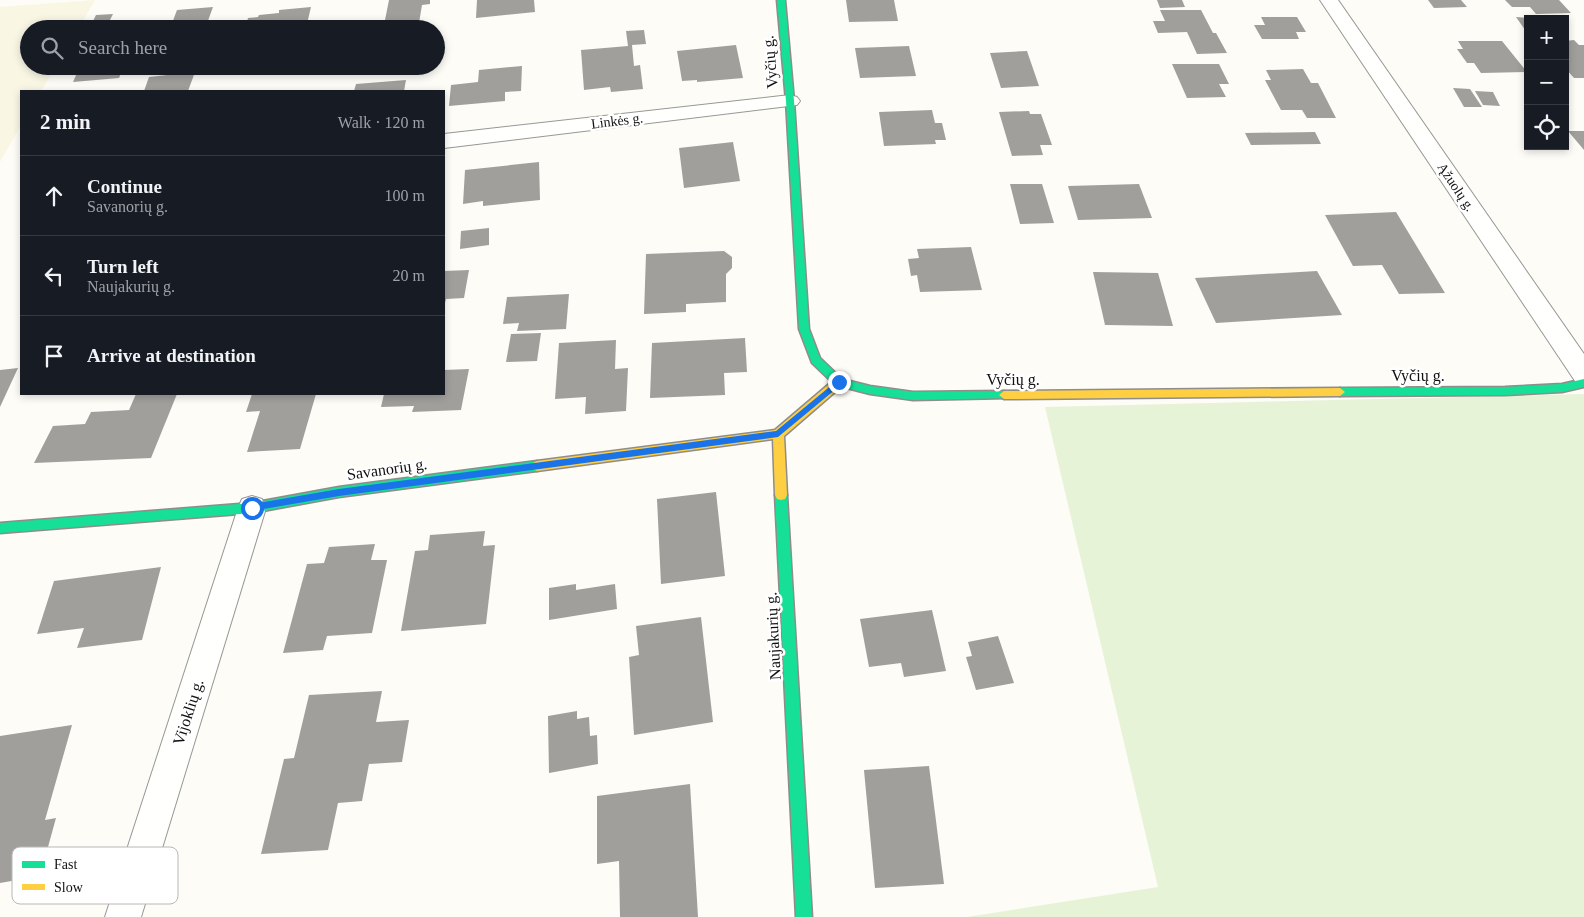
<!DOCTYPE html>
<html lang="en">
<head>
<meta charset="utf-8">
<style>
	:root { --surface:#171b24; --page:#242831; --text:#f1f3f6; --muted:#9ea1a6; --line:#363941 }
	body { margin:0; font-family:"Times New Roman",serif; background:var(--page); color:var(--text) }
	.controls { position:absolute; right:15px; top:15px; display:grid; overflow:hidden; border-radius:0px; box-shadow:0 2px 8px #0003 }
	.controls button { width:45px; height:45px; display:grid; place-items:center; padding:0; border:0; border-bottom:1px solid var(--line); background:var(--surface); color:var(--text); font:25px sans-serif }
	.stop { position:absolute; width:15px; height:15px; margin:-11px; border:4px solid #1a73e8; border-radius:50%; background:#fff }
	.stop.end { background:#1a73e8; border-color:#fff; box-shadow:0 1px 5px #0008 }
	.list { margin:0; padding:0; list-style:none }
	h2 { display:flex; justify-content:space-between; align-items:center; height:65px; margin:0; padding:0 20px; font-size:21px }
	h2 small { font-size:16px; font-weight:400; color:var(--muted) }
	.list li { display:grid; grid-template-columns:32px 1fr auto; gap:15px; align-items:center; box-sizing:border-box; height:80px; padding:0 20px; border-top:1px solid var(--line) }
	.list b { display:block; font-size:19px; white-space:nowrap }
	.list p { margin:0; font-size:16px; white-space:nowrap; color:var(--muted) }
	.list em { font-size:16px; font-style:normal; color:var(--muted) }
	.icon { flex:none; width:28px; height:28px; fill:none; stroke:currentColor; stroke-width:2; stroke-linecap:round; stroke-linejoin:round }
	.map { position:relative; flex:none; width:1584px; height:917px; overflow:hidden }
	.search { position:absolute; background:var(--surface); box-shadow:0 2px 8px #0003; left:20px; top:20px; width:425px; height:55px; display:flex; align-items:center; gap:12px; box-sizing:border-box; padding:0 18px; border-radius:28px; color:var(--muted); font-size:19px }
	.panel { position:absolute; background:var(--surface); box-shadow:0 2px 8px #0003; left:20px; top:90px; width:425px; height:305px; border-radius:0px }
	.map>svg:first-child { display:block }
	.farmland { fill:#f9f7e4 }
	.green { fill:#e7f3d7 }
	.building { fill:#a19f9c }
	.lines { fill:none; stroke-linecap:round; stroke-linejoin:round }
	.street-casing { stroke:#979795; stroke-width:2 }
	.fast-casing { stroke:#8e8d8b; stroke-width:3 }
	.slow-casing { stroke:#8e8d8b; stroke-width:3 }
	.street { fill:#fffffe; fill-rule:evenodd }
	.fast { fill:#16e098; fill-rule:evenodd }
	.slow { fill:#ffcf43; fill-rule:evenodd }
	.route { fill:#1a73e8 }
	.labels { text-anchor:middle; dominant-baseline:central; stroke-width:5; stroke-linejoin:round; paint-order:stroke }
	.far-street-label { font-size:14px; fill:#111; stroke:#fff }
	.street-label { font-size:16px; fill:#111; stroke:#fff }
	.key { fill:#fff; stroke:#b8b8b8; stroke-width:1 }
	.key-label { font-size:14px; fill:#111 }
</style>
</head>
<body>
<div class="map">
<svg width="1584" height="917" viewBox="0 0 1584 917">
	<rect width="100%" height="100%" fill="#fdfcf7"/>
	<polygon class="farmland" points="95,0 78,29 29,29 29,66 56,66 41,91 21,91 21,125 0,162 0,7"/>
	<polygon class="green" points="1584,394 1584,917 967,917 1158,887 1045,407"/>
	<g class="building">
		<polygon points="389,0 430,0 430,4 422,5 418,29 370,29 372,21 385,20"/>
		<polygon points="477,0 534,0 535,12 476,18"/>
		<polygon points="846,0 894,0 898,21 849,22"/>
		<polygon points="1157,0 1182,0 1185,7 1160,8"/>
		<polygon points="1428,0 1461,0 1467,7 1434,8"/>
		<polygon points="1505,0 1559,0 1571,13 1536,14 1530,7 1512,7"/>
		<polygon points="213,7 205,29 153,29 171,26 177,10"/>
		<polygon points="311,7 306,28 245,29 248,18 258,17 259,15 279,13 279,10"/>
		<polygon points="1160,10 1201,10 1213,33 1216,33 1227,53 1197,54 1187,32 1158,33 1153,21 1165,21"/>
		<polygon points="113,14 106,28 89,29 96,15"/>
		<polygon points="1261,17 1297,17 1306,32 1296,32 1299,39 1262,39 1254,25 1265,25"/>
		<polygon points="1516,17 1528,18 1528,34"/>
		<polygon points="644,30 646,44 632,45 634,66 640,65 643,89 611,92 610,87 584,90 581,50 628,46 626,31"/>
		<polygon points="1574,40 1579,45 1584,45 1584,78 1574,78 1565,68 1565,41"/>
		<polygon points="1458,41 1502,41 1527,72 1481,73 1474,63 1467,63 1457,49 1463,49"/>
		<polygon points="736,45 743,78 697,82 697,80 682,81 677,51"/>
		<polygon points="909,46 916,76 860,78 855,48"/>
		<polygon points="1027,51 1039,86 1001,88 990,53"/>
		<polygon points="1172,64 1219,64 1229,84 1219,84 1226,97 1187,98"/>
		<polygon points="80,66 124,66 119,78 73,82"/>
		<polygon points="522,66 521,91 505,92 505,101 449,106 451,85 478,82 479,70"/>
		<polygon points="1303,69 1311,83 1318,83 1336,118 1307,118 1302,110 1281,110 1265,80 1271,80 1266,70"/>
		<polygon points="195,72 188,91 144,91 149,77"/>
		<polygon points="406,80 404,91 354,91 356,84"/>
		<polygon points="1453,88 1470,89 1482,107 1464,107"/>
		<polygon points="1475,91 1493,92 1500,106 1483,105"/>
		<polygon points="932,110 935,123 942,123 946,140 935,140 936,144 884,146 879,112"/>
		<polygon points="1029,111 1030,114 1041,114 1052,145 1040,145 1043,155 1012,156 999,112"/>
		<polygon points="1568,131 1584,131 1584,150"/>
		<polygon points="1315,132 1321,144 1251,145 1245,133"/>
		<polygon points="733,142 740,181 684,188 679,148"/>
		<polygon points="539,162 540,200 483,206 483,201 463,204 465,170"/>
		<polygon points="1010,184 1042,184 1054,223 1020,224"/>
		<polygon points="1139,184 1152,218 1078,220 1068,186"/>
		<polygon points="1396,212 1445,293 1399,294 1382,265 1353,266 1325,215"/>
		<polygon points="489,228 489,245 460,249 461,231"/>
		<polygon points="971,247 982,290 920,292 917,275 911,276 908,259 919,258 917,249"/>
		<polygon points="724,251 732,257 732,268 726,274 726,302 686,304 686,312 644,314 646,254"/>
		<polygon points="469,270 464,298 446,299 444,307 444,271"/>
		<polygon points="1317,271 1342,315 1216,323 1195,278"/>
		<polygon points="1093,272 1158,273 1173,326 1105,325"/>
		<polygon points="569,294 566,329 517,331 519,323 503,324 507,297"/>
		<polygon points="541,333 537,361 506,362 511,334"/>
		<polygon points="745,338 747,372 724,373 725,395 650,398 652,343"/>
		<polygon points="616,340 615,369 628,368 626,411 585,414 586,397 555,399 559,343"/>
		<polygon points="18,368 0,407 0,370"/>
		<polygon points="469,369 461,410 412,412 414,406 381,407 384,394 444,394 444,370"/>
		<polygon points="136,394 177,394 151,458 34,463 53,426 85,424 91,412 129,410"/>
		<polygon points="252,394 316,394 300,449 247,452 260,411 246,412"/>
		<polygon points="716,492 725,576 661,584 657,499"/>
		<polygon points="485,531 483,546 495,545 486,624 401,631 415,551 428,550 430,535"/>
		<polygon points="375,544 371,560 387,560 372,633 327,636 323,650 283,653 307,564 324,563 329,547"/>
		<polygon points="161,567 142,640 77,648 84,628 37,634 54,581"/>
		<polygon points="576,584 576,590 615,584 617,609 549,620 549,588"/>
		<polygon points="932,610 946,671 904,677 901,663 869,667 860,619"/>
		<polygon points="701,617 713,722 634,735 629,657 639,655 636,626"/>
		<polygon points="998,636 1014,683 976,690 966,657 972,656 968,642"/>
		<polygon points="382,691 376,722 409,720 402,762 369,764 362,801 338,803 328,850 261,854 284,759 294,758 309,695"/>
		<polygon points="577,711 577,719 589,717 590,736 597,735 598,764 549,773 548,716"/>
		<polygon points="72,725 45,820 56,818 40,876 0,883 0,736"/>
		<polygon points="929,766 944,884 875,888 864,770"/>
		<polygon points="690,784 698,917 620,917 619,861 597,864 597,796"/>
	</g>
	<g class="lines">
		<defs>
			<g id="street">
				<polygon points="1320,0 1338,0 1584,354 1584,384 1575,381"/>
				<polygon points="790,95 797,97 800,101 797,105 444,148 444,134"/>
				<polygon points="252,496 262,499 266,508 141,917 105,917 238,508 242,499"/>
			</g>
			<g id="fast">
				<polygon points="777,0 785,0 794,101 809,329 820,358 842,379 870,386 913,392 1004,391 1008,392 1009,395 1008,398 913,400 870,394 835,385 812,363 799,329 786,101"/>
				<polygon points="1584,379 1584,387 1562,392 1505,395 1340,396 1335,392 1340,388 1505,387 1562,384"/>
				<polygon points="537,461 541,463 543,466 541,469 537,471 339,497 252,513 0,533 0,523 252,503 339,487"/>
				<polygon points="781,490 785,491 787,495 812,917 796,917 775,495 777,491"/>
			</g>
			<g id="slow">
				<polygon points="839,378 844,382 843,385 784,436 787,495 785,499 781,500 777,499 775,495 773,439 537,471 533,469 531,466 533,463 537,461 775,430 835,379"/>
				<polygon points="1340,388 1345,392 1340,396 1004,399 999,395 1004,391"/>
			</g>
		</defs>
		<use href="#street" class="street-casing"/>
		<use href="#fast" class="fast-casing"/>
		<use href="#slow" class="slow-casing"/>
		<use href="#street" class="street"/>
		<use href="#fast" class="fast"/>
		<use href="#slow" class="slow"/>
	</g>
	<polygon class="route" points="839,379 842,380 842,384 778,437 339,496 252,511 248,508 252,504 339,489 776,431"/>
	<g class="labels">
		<g class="far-street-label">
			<text transform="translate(617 121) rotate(-7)">Linkės g.</text>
			<text transform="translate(1456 187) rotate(56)">Ąžuolų g.</text>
		</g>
		<g class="street-label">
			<text transform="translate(770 62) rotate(-95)">Vyčių g.</text>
			<text x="1418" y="375">Vyčių g.</text>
			<text x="1013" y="379">Vyčių g.</text>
			<text transform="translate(387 469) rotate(-8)">Savanorių g.</text>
			<text transform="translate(773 636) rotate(-93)">Naujakurių g.</text>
			<text transform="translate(188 712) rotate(-72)">Vijoklių g.</text>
		</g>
	</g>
	<rect x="12" y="847" width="166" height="57" rx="8" class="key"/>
	<rect x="22" y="861" width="23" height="7" fill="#16e098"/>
	<rect x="22" y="884" width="23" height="6" fill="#ffcf43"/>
	<g class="key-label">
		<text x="54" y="869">Fast</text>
		<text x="54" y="892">Slow</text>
	</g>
</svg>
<div class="controls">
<button>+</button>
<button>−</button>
<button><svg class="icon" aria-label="locate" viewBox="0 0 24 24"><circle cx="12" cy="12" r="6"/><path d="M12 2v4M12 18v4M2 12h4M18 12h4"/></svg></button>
</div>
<div class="stop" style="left:252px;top:508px"></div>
<div class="stop end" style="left:839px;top:382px"></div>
<div class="search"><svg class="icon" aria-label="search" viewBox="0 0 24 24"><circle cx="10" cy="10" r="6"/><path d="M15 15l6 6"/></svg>Search here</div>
<section class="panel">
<h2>2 min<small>Walk · 120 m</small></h2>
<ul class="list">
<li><svg class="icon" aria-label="ahead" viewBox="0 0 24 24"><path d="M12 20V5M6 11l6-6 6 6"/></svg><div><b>Continue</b><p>Savanorių g.</p></div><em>100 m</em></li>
<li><svg class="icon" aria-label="left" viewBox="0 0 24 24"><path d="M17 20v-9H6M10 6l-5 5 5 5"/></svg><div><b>Turn left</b><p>Naujakurių g.</p></div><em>20 m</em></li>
<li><svg class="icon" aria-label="arrive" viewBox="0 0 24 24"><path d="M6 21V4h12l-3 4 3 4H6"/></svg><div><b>Arrive at destination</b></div></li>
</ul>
</section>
</div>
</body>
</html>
